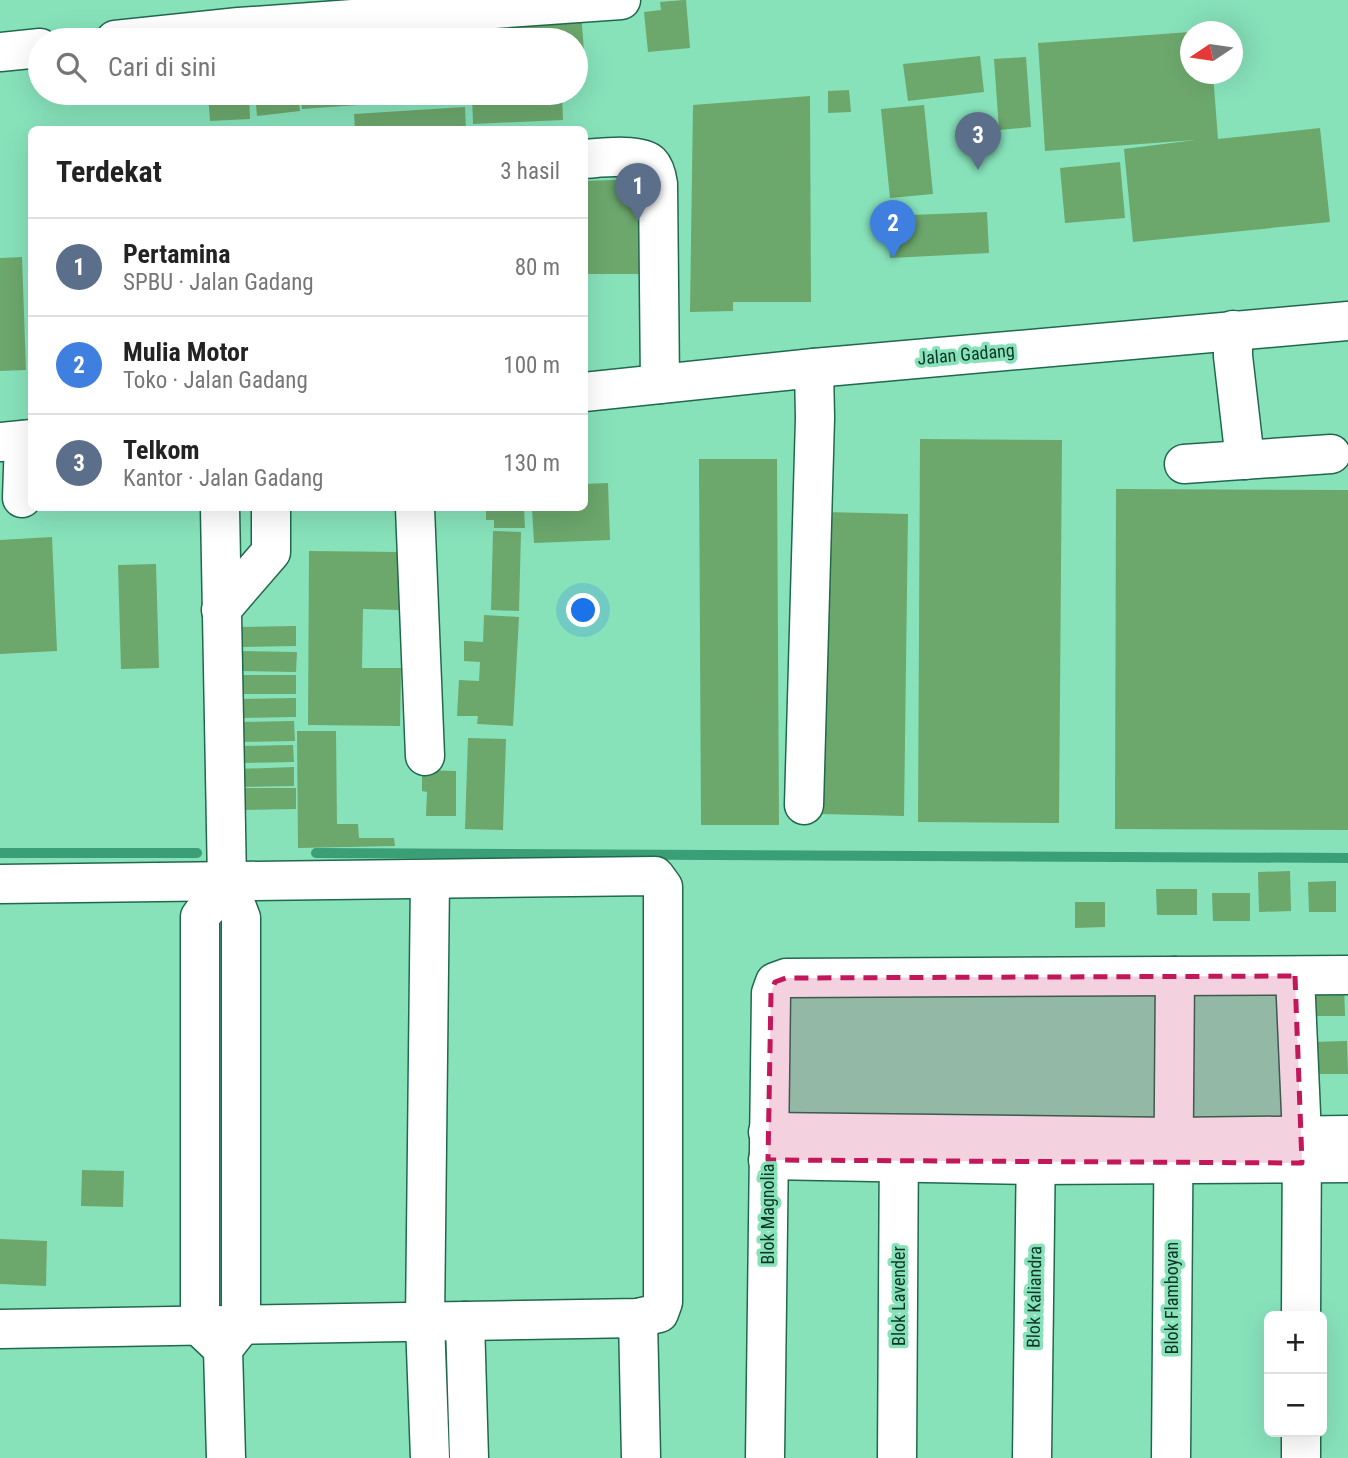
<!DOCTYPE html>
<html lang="id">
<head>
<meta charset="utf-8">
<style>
	:root { --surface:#fff; --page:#f6f6f6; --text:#222; --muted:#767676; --line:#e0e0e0; --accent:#1a73e8 }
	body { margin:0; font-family:"Roboto Condensed",sans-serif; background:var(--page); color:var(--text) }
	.controls { position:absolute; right:21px; bottom:21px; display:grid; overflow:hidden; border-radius:10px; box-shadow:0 7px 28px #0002 }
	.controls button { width:63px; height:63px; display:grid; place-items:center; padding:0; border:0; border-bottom:2px solid var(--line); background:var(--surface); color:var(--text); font:35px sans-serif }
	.compass { position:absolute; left:1180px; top:21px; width:63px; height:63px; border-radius:50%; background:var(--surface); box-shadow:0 7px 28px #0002; rotate:257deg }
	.you { position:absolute; left:584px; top:611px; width:24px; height:24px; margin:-18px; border:5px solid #fff; border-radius:50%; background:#1a73e8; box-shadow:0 0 0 10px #1a73e833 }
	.badge { display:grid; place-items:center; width:46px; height:46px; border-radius:50%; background:var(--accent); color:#fff; font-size:23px; font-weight:700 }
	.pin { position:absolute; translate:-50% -58px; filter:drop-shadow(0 2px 4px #0008) }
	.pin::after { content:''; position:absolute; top:37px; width:24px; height:21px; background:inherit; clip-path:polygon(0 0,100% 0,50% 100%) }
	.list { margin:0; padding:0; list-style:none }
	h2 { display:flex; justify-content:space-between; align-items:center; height:91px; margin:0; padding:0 28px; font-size:30px }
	h2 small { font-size:23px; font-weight:400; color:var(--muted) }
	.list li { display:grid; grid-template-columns:46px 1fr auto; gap:21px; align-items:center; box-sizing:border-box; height:98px; padding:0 28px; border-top:2px solid var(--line) }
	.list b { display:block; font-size:26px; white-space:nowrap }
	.list p { margin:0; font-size:23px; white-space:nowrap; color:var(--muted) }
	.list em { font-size:23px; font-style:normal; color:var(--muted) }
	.icon { flex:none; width:38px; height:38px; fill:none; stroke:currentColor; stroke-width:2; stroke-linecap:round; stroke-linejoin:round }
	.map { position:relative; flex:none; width:1348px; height:1458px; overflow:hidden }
	.search { position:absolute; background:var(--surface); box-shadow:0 7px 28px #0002; left:28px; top:28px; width:560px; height:77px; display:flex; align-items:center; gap:18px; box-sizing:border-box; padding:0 24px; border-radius:38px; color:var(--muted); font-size:26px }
	.panel { position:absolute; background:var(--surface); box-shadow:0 7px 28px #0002; left:28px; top:126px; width:560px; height:385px; border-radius:10px }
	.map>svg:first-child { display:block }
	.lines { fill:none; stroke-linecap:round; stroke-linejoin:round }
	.stream { stroke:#3a9f77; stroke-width:10 }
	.building { fill:#6ca76c }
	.minor-casing { stroke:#20694d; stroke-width:41 }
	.highway-casing { stroke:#20694d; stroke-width:41 }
	.minor { stroke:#fff; stroke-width:38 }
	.highway { stroke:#fff; stroke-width:38 }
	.marked { fill:#c2185b; fill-opacity:0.2; stroke:#c2185b; stroke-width:5; stroke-dasharray:14 9; stroke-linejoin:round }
	.labels { text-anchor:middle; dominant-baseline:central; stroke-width:7; stroke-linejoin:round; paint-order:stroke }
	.street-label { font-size:18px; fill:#0d3526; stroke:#87e2ba }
</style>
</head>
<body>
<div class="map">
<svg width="1348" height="1458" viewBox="0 0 1348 1458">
	<rect width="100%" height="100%" fill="#87e2ba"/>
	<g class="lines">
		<g class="stream">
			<polyline points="0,853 197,853"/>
			<polyline points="316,853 1348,858"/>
		</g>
	</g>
	<g class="building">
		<polygon points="684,0 686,0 690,48 648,52 644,12 661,10 660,2"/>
		<polygon points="581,12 586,77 576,78 576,40 471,40 470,25"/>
		<polygon points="1190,32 1190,74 1213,74 1218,139 1320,128 1330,222 1133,242 1124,149 1195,140 1045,151 1038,43"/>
		<polygon points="980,56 984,92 908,101 903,64"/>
		<polygon points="1026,57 1031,127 999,130 994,59"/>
		<polygon points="849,90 851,112 828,113 828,91"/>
		<polygon points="208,93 249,93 250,119 210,121"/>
		<polygon points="255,93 298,93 300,111 257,116"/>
		<polygon points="300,93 385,93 386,103 302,109"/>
		<polygon points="472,93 562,93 563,120 473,124"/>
		<polygon points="810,96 811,302 733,302 733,311 690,312 693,105"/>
		<polygon points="924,105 933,194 890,198 881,109"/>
		<polygon points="465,107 466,130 355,130 354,114"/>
		<polygon points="1120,162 1125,218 1065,223 1060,168"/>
		<polygon points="646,179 648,274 584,274 584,181"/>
		<polygon points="987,212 989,253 890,258 887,216"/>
		<polygon points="22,257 26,370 0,371 0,258"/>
		<polygon points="920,439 1062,440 1059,823 918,822"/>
		<polygon points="699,459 777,459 779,825 701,825"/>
		<polygon points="608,483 610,540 534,543 532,508 584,508 584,484"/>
		<polygon points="1116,489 1348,490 1348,830 1115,829"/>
		<polygon points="486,508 524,508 525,528 494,528 494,520 486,520"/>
		<polygon points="825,512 908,514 904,816 821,814"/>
		<polygon points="493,531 521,532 519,611 491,610"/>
		<polygon points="52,537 57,651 0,654 0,540"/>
		<polygon points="309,551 400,552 400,610 363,609 362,668 401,668 400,726 308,725"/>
		<polygon points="156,564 159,668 121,669 118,565"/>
		<polygon points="484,615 519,617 513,726 477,724 478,716 457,716 459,680 479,681 480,662 464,661 464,641 483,642"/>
		<polygon points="296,626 296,646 240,647 239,627"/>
		<polygon points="239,651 297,652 296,672 239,671"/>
		<rect x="237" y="675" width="59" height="19"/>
		<polygon points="296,698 296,717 236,718 236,699"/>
		<polygon points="294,721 295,741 235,742 235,722"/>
		<polygon points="297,731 336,731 337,824 358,824 359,838 394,838 395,846 298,848"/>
		<polygon points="468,738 506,739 503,830 465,829"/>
		<polygon points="293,745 294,762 235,763 235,746"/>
		<polygon points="294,767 294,786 237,787 236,769"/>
		<polygon points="422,770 456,771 456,816 426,816 427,792 422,791"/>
		<polygon points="236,788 296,788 296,809 236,810"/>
		<polygon points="1290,871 1291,911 1259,912 1258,872"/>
		<polygon points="1336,881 1336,912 1309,912 1308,882"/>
		<polygon points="1156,889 1197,889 1197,915 1157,915"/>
		<polygon points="1212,893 1250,893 1250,921 1213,921"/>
		<polygon points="1075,902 1105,902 1105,927 1075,928"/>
		<polygon points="1344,984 1345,1016 1311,1016 1311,985"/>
		<polygon points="1347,1041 1348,1074 1312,1074 1311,1042"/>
		<polygon points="82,1170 124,1171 123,1207 81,1206"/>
		<polygon points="0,1239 47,1241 46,1286 0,1284"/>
	</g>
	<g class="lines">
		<defs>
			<g id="minor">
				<polyline points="115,40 239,27 621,0"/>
				<polyline points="0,52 40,48"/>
				<path d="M584,159c15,-1 56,-6 66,4 5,5 7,14 8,21l2,200"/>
				<polyline points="1233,330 1233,356 1245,460"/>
				<polyline points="1184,464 1331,454"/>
				<polyline points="22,498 24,440"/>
				<polyline points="220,508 227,881 241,918 241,1326 223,1349 226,1458"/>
				<polyline points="415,508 425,756"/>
				<polyline points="221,610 271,552 271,508"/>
				<polyline points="804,805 815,418 814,368"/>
				<polyline points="430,880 425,1322 430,1458"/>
				<polyline points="0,884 655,876 663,887 663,1302 659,1313 638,1318 0,1329"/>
				<polyline points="1295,976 1302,1137 1301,1316"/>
				<polyline points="768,1132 1173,1137 1348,1135"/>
				<polyline points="768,1160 1035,1165 1348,1163"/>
				<polyline points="638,1318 641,1458"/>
				<polyline points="465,1321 469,1458"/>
				<polyline points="219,1345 200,1327 200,917 227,881"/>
				<polyline points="765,1458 771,993 775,982 786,978 1348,975"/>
				<polyline points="897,1458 899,1138"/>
				<polyline points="1032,1458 1036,1142"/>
				<polyline points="1171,1458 1175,976"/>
				<polyline points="1301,1458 1301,1432"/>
			</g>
			<g id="highway">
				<polyline points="584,392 814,368 1348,321"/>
				<polyline points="0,442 32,439"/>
			</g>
		</defs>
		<use href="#minor" class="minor-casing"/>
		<use href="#highway" class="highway-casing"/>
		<use href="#minor" class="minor"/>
		<use href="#highway" class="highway"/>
	</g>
	<path class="marked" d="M1295,976l7,187 -534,-3 3,-167 4,-11 11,-4z"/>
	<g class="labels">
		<g class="street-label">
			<text transform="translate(966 354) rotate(-5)">Jalan Gadang</text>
			<text transform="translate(767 1214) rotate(-90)">Blok Magnolia</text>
			<text transform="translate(898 1296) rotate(-90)">Blok Lavender</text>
			<text transform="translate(1034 1297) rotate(-89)">Blok Kaliandra</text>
			<text transform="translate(1171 1298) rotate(-90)">Blok Flamboyan</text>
		</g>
	</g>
</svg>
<div class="controls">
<button>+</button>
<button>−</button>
</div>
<svg class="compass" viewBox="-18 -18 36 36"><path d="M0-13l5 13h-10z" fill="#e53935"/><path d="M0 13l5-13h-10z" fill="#767676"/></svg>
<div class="you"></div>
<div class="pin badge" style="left:638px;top:221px;background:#5c6f8a">1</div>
<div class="pin badge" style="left:893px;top:258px;background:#3f7fe0">2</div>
<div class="pin badge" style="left:978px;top:170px;background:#5c6f8a">3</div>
<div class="search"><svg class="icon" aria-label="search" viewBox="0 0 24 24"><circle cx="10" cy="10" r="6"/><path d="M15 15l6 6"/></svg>Cari di sini</div>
<section class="panel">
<h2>Terdekat<small>3 hasil</small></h2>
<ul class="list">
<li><span class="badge" style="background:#5c6f8a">1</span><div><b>Pertamina</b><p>SPBU · Jalan Gadang</p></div><em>80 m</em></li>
<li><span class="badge" style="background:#3f7fe0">2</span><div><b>Mulia Motor</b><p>Toko · Jalan Gadang</p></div><em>100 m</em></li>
<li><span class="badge" style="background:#5c6f8a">3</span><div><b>Telkom</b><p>Kantor · Jalan Gadang</p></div><em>130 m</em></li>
</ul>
</section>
</div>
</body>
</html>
